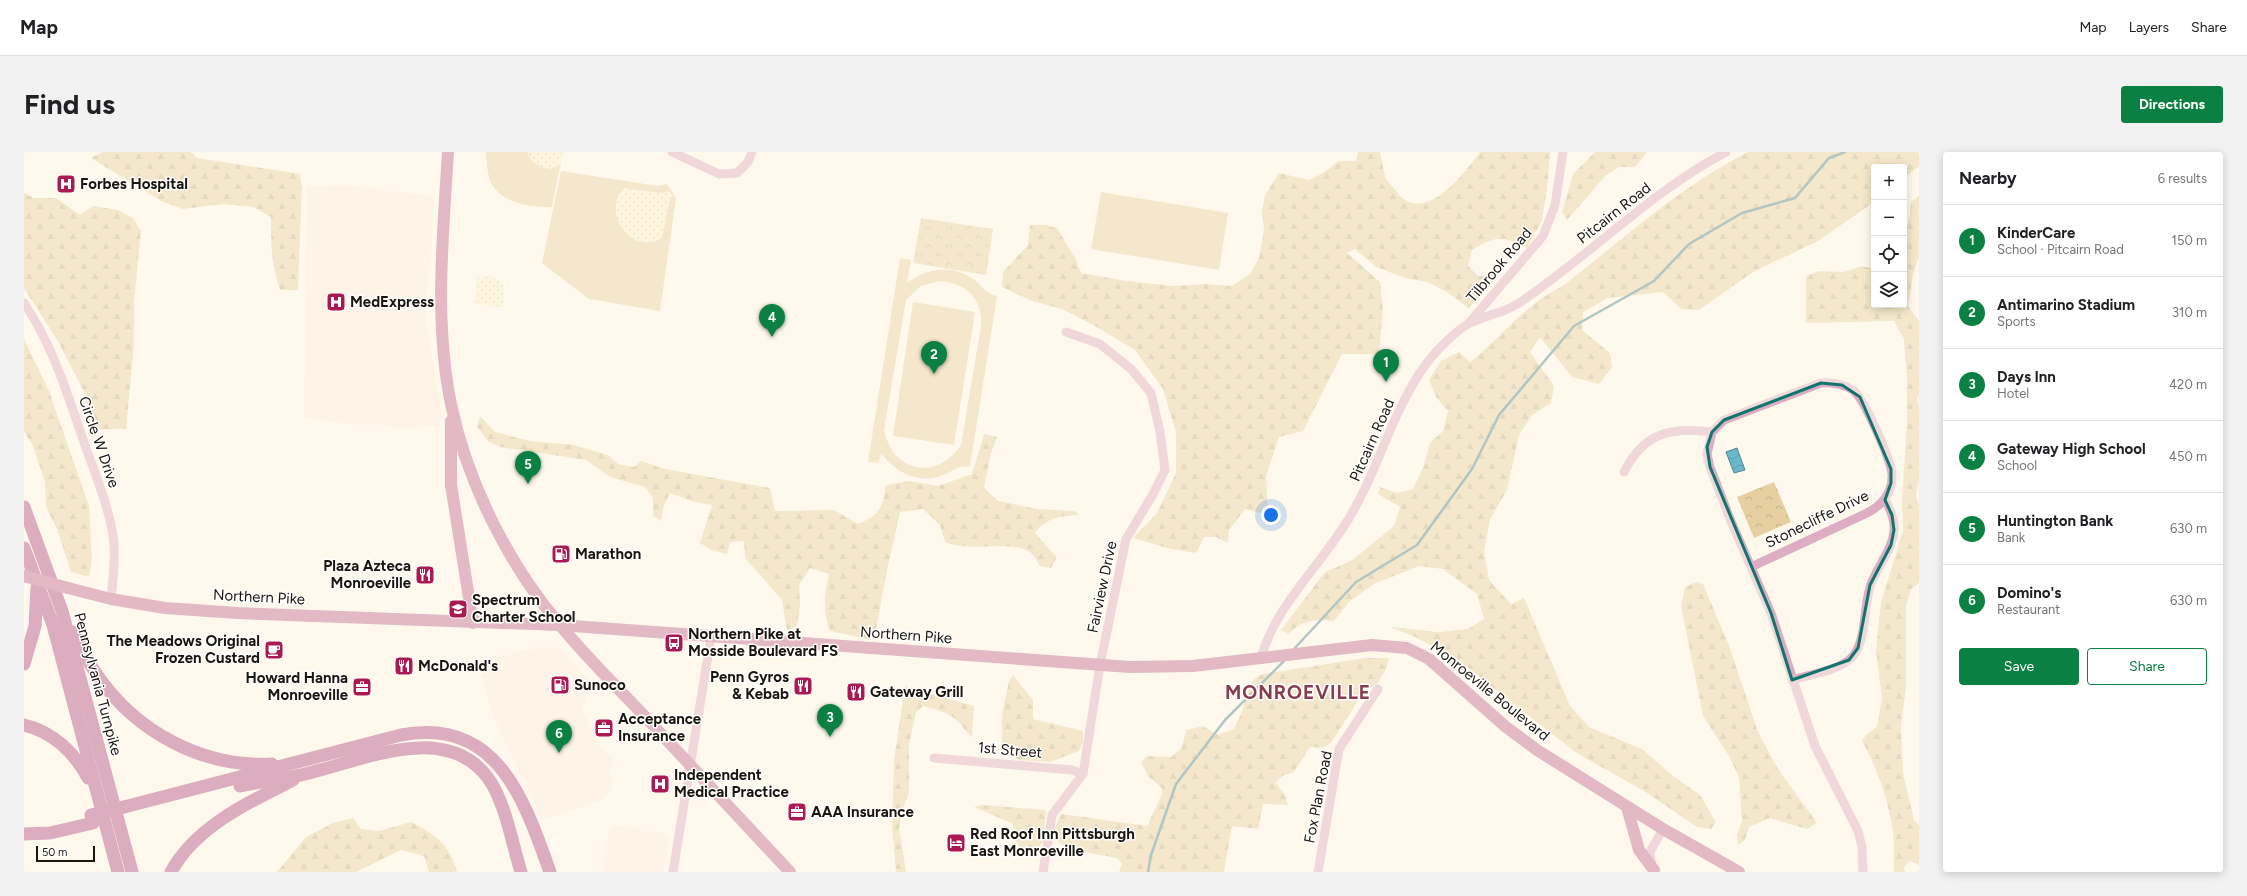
<!DOCTYPE html>
<html lang="en">
<head>
<meta charset="utf-8">
<style>
	:root { --surface:#fff; --page:#f2f2f2; --text:#202124; --muted:#757577; --line:#e0e0e0; --accent:#0b8043 }
	body { margin:0; font-family:Figtree,sans-serif; background:var(--page); color:var(--text) }
	.controls { position:absolute; right:12px; top:12px; display:grid; overflow:hidden; border-radius:4px; box-shadow:0 2px 10px #0003 }
	.controls button { width:36px; height:36px; display:grid; place-items:center; padding:0; border:0; border-bottom:1px solid var(--line); background:var(--surface); color:var(--text); font:20px sans-serif }
	.scale { position:absolute; left:12px; bottom:10px; width:59px; box-sizing:border-box; padding-left:4px; border:2px solid #19160f; border-top:0; font-size:11px; line-height:14px; white-space:nowrap; color:#19160f; -webkit-text-stroke:3px #fff; paint-order:stroke }
	.you { position:absolute; left:1247px; top:363px; width:14px; height:14px; margin:-10px; border:3px solid #fff; border-radius:50%; background:#1a73e8; box-shadow:0 0 0 6px #1a73e833 }
	.badge { display:grid; place-items:center; width:26px; height:26px; border-radius:50%; background:var(--accent); color:#fff; font-size:13px; font-weight:700 }
	.pin { position:absolute; translate:-50% -33px; filter:drop-shadow(0 1px 2px #0008) }
	.pin::after { content:''; position:absolute; top:21px; width:14px; height:12px; background:inherit; clip-path:polygon(0 0,100% 0,50% 100%) }
	.list { margin:0; padding:0; list-style:none }
	h2 { display:flex; justify-content:space-between; align-items:center; height:52px; margin:0; padding:0 16px; font-size:17px }
	h2 small { font-size:13px; font-weight:400; color:var(--muted) }
	.list li { display:grid; grid-template-columns:26px 1fr auto; gap:12px; align-items:center; box-sizing:border-box; height:72px; padding:0 16px; border-top:1px solid var(--line) }
	.list b { display:block; font-size:15px; white-space:nowrap }
	.list p { margin:0; font-size:13px; white-space:nowrap; color:var(--muted) }
	.list em { font-size:13px; font-style:normal; color:var(--muted) }
	.actions { display:flex; gap:8px; padding:12px 16px }
	.actions a { flex:1; padding:9px 0; border:1px solid var(--accent); border-radius:4px; text-align:center; font-size:14px; color:var(--accent) }
	.actions .main { background:var(--accent); color:#fff }
	.icon { flex:none; width:22px; height:22px; fill:none; stroke:currentColor; stroke-width:2; stroke-linecap:round; stroke-linejoin:round }
	.map { position:relative; flex:none; width:1895px; height:720px; overflow:hidden; border-radius:4px }
	header { display:flex; align-items:center; gap:24px; box-sizing:border-box; height:56px; padding:0 20px; background:var(--surface); border-bottom:1px solid var(--line) }
	header strong { font-size:19px }
	nav { display:flex; gap:22px; margin-inline-start:auto; font-size:14px }
	.intro { display:flex; align-items:center; justify-content:space-between; box-sizing:border-box; height:96px; padding:0 24px }
	h1 { margin:0; font-size:28px }
	.button { padding:10px 18px; border-radius:4px; background:var(--accent); color:#fff; font-size:14px; font-weight:700 }
	main { display:flex; gap:24px; padding:0 24px }
	aside { flex:1; background:var(--surface); border-radius:4px; box-shadow:0 2px 10px #0003 }
	.map>svg:first-child { display:block }
	.commercial { fill:#fdece1 }
	.green { fill:#e6d0a2; fill-rule:evenodd }
	.forest { fill:url(#forest-firs) }
	.sand { fill:url(#sand-dots) }
	.park { fill:url(#park-crowns) }
	.water { fill:url(#water-waves); stroke:#528792 }
	.lines { fill:none; stroke-linecap:round; stroke-linejoin:round }
	.stream { stroke:#528792; stroke-width:2.5 }
	.minor { stroke:#ddadc4; stroke-width:9 }
	.major { stroke:#be6a96; stroke-width:12 }
	.highway { stroke:#b25085; stroke-width:13 }
	.major-bridge { stroke:#be6a96; stroke-width:12 }
	.highway-bridge { stroke:#b25085; stroke-width:13 }
	.marked { fill:none; stroke:#0f766e; stroke-width:3; stroke-linejoin:round }
	.labels { text-anchor:middle; dominant-baseline:central; stroke-width:3; stroke-linejoin:round; paint-order:stroke }
	.poi-label { font-size:15px; font-weight:bold; fill:#19160f; stroke:#fff; text-anchor:start }
	.street-label { font-size:15px; fill:#19160f; stroke:#fff }
	.district-label { font-size:19px; font-weight:bold; letter-spacing:1px; fill:#853d50; stroke:#fff }
</style>
</head>
<body>
<header>
<strong>Map</strong>
<nav><a>Map</a><a>Layers</a><a>Share</a></nav>
</header>
<div class="intro"><h1>Find us</h1><a class="button">Directions</a></div>
<main>
<div class="map">
<svg width="1895" height="720" viewBox="0 0 1895 720">
	<defs>
		<pattern id="forest-firs" width="22" height="20" patternUnits="userSpaceOnUse"><rect width="22" height="20" fill="#e6d0a2"/><path d="M5 1l3.5 6h-7zM16 11l3.5 6h-7z" fill="#c5b28a"/></pattern>
		<pattern id="sand-dots" width="8" height="8" patternUnits="userSpaceOnUse"><rect width="8" height="8" fill="#faf0ca"/><path d="M2 2h.1M6 6h.1" fill="none" stroke="#d6cdac" stroke-width="1.8" stroke-linecap="round"/></pattern>
		<pattern id="park-crowns" width="20" height="18" patternUnits="userSpaceOnUse"><rect width="20" height="18" fill="#e6d0a2"/><path d="M2 6a3 3 0 1 1 6 0M12 15a3 3 0 1 1 6 0" fill="none" stroke="#c5b28a"/></pattern>
		<pattern id="water-waves" width="16" height="10" patternUnits="userSpaceOnUse"><rect width="16" height="10" fill="#6bb8ca"/><path d="M0 5q4-4 8 0t8 0" fill="none" stroke="#5c9dac"/></pattern>
	</defs>
	<rect width="100%" height="100%" fill="#fff9ed"/>
	<g class="commercial">
		<polygon points="327,33 410,44 408,95 404,127 402,170 418,264 415,274 379,276 322,272 283,266 280,264 283,34"/>
		<polygon points="517,495 536,495 564,528 563,542 558,557 574,593 589,605 586,621 589,629 587,638 579,648 518,668 470,567 453,508"/>
		<polygon points="591,673 642,681 645,689 640,720 579,720 585,676"/>
	</g>
	<g class="green">
		<path d="M462,0h77l-11,55c-22,0 -49,-3 -61,-24 -4,-9 -4,-21 -5,-31z"/>
		<polygon points="537,19 634,34 643,32 652,46 636,159 565,147 518,111"/>
		<polygon points="1077,40 1204,61 1195,118 1067,97"/>
		<path d="M876,106l11,2 -4,23c21,-16 47,-19 69,-2 8,7 10,13 21,15l-27,171c-14,-2 -14,3 -26,8 -25,10 -48,-2 -63,-22l-2,10 -11,-1zM916,129c27,2 43,19 41,45l-20,119c-24,36 -68,28 -77,-15l22,-130 15,-14z"/>
		<polygon points="889,150 951,160 930,293 869,284"/>
	</g>
	<g class="forest">
		<path d="M78,0h89l6,6 103,16 2,13 -4,103h-18c-9,-28 -9,-44 -9,-73l-18,-10 -30,-3 -40,5 -22,-8 -70,-43z"/>
		<path d="M1334,0h22c2,8 3,17 5,24 2,5 8,11 11,15 27,37 68,-17 84,-39h70l-3,37 -5,31 -15,28c-27,-12 -29,-13 -55,2l-4,16 10,10 20,-1 -12,16 -18,17 -18,-14 -22,-12 -23,-4 -29,-11 -21,-18 -8,4 33,29 3,28 -4,44h-37l-39,77 -24,6 -13,39 2,39 -23,-6 -16,21 -1,13 -12,-6h-12l-8,16 -29,-5 -34,-10 24,-25 19,-40v-41l-13,-43 -28,-39 -40,-24 -33,-17 -30,-8 -30,-14 1,-15 25,-27 2,-20h15l12,3 19,32 5,13 46,8 45,5 33,-2 27,2 18,-12 9,-16 5,-28 -2,-19 3,-16 14,-22 30,7 14,-7 16,-12h17z"/>
		<polygon points="1571,0 1623,0 1611,15 1595,15 1581,24 1543,68 1538,60 1549,22"/>
		<path d="M1724,0h171v14l-15,12v-11h-30v35l-56,39 -65,31 -54,38 -18,-1 -18,-17 -55,6 -25,14 -1,18 28,23 2,14 -13,17 -27,-7 -32,-40 -10,15 24,34 -3,17 -19,12 -13,20 -12,55 -17,29 -6,32 5,29 22,24 13,-6 46,108 19,21 53,22 31,27 27,19 16,27 -5,7 -14,-2 -53,-36 -69,-39 -118,-93 -44,-23 -23,-9 48,5 30,-3 16,-10 -7,-25 -34,-25 -24,-3 -45,18 -25,18 -15,19c-19,-1 -32,-2 -45,13l-8,-4 44,-58 26,-11 26,-21 17,-14 6,-19 -22,-13 2,-7 17,6 16,-4 10,-21 7,-25 13,-12 5,-20 -12,-14 -7,-17 12,-19 18,-9 11,10c24,-18 43,-43 68,-61 9,-7 21,-12 30,-19 58,-46 114,-96 180,-130z"/>
		<polygon points="0,41 10,46 32,46 56,63 69,54 94,58 109,66 117,79 110,150 110,194 102,277 72,277 65,263 61,242 35,191 0,136"/>
		<path d="M1895,44v60l-6,18 -5,32 11,15v73l-2,6 2,6v72l-3,18 3,8v79l-8,6 -5,18v80l-5,40 2,46 11,47 5,5v40l-9,-4 -6,6 1,5h-11c-1,-13 1,-27 -1,-40 -4,-31 -16,-64 -31,-91l5,-7 10,-7 5,-29 -6,-47 5,-49 22,-71 -1,-31 5,-76v-45l-3,-40 -10,-18 -88,2v-47l13,-5 25,1 17,-6 13,3v36h30v-72l5,-13 2,-18z"/>
		<polygon points="0,187 25,239 65,354 68,409 65,425 47,420 33,377 22,355 21,330 9,294 0,279"/>
		<path d="M456,264l15,16 35,9 43,4 35,10 10,9 16,3 7,-6 24,8 105,19 5,23 59,-1 24,14c22,-9 24,-16 28,-39l23,-4 29,5 34,-12 12,-40 13,3 -6,16 -7,35 14,13 39,8 38,2 3,4c-17,1 -33,3 -43,18l22,25 -6,10 -11,-2c-3,-4 -5,-11 -9,-13 -17,-14 -63,0 -86,-11l-5,-17 -17,-16 -23,3 -13,58 -11,60 -8,9 -38,-8c-8,-22 -5,-35 -1,-57l-19,-6 -11,17 1,20 -3,21 -10,5 -5,-31 -37,-42 -1,-17 -14,1 -3,12 -16,-4 -11,-7 12,-38 -18,-3 -24,-9 -6,12 -3,16 -8,-5v-18l-8,-11 -35,-10 -24,-17 -86,-13 -11,-5 -12,-15z"/>
		<polygon points="1673,430 1679,432 1706,496 1734,580 1754,617 1793,671 1783,677 1746,666 1725,675 1721,688 1714,693 1713,682 1718,669 1715,625 1705,604 1679,564 1657,454 1661,435"/>
		<path d="M1341,506h24l-3,11 -9,15 -13,7 -33,52 -9,5 -12,-1 -16,25 -12,4 -6,7 8,11 4,11 -25,-1 -5,25 -26,-3 -8,46h-105l3,-8 -5,-6 -49,-9 -10,-7 -4,-12 7,-16 87,12c3,-13 15,-26 14,-38l-14,-12 -7,-14 6,-6 24,1 11,-9 4,-18 17,-4 15,9 16,-6c3,-7 7,-14 9,-21 6,-15 3,-27 20,-34z"/>
		<polygon points="989,523 1009,548 1009,567 1059,579 1059,591 1055,599 1026,610 994,608 983,598 978,591 978,562 985,529"/>
		<path d="M881,534l69,20 -2,31c-7,-6 -12,-15 -18,-19 -10,-7 -20,-9 -31,-12l-7,6 -7,32v48l-6,16 -4,20 7,44h-10l-4,-46 2,-66z"/>
		<polygon points="958,653 1022,658 1019,690 1015,695 996,697 990,685 989,672 950,655"/>
		<path d="M329,666l8,11 18,2 32,-9c24,12 39,23 46,50h-28l-5,-16 -23,-6 -45,22h-79l29,-35 27,-14z"/>
	</g>
	<g class="sand">
		<path d="M503,0h36l-3,13 -10,4c-10,-2 -20,-6 -23,-17z"/>
		<path d="M600,36l37,5 8,-2 4,5 -4,7 -7,35c-29,19 -62,-25 -38,-50z"/>
		<path d="M465,123c15,7 18,15 13,31l-4,1 -23,-3 -2,-2 2,-2 1,-21z"/>
	</g>
	<g class="park">
		<polygon points="897,66 969,77 962,123 889,111"/>
		<polygon points="1750,330 1767,370 1730,386 1713,345"/>
	</g>
	<polygon class="water" points="1713,296 1721,318 1710,321 1702,300"/>
	<g class="lines">
		<g class="stream">
			<polyline points="1270,497 1332,430 1393,393 1448,317 1475,263 1550,174 1630,129 1665,92 1718,61 1771,46 1805,6 1821,0"/>
			<polyline points="1124,720 1127,703 1152,632 1201,568 1262,507"/>
		</g>
		<g class="minor">
			<polyline points="648,0 695,22 713,21 724,10 728,0"/>
			<path d="M0,151c29,42 45,96 62,145 10,28 22,57 27,87 3,21 0,43 -2,64"/>
			<polyline points="1445,171 1519,84 1531,53 1539,0"/>
			<path d="M1600,320c20,-40 47,-45 88,-40"/>
			<path d="M1727,415l116,-54c14,-7 26,-20 25,-38 0,-13 -28,-77 -39,-85 -10,-6 -21,-8 -32,-7l-97,37 -12,12 -5,22 3,13 20,52 41,94 44,133 43,85 4,16 1,25"/>
			<path d="M1237,506c14,-51 57,-90 85,-135 32,-50 45,-111 80,-159 9,-12 31,-35 44,-41 19,-9 38,-11 55,-24 68,-47 129,-109 201,-147"/>
			<path d="M1768,528c19,-6 49,-9 62,-25 12,-16 10,-49 16,-68 6,-20 22,-35 24,-56 1,-11 -3,-21 -9,-31"/>
			<polyline points="910,606 1048,618 1059,622"/>
			<polyline points="1628,714 1626,700 1639,677"/>
			<polyline points="649,720 687,485"/>
			<polyline points="1019,720 1028,663 1059,622 1076,513 1102,387 1128,344 1141,318 1136,280 1127,241 1107,217 1076,192 1042,180"/>
			<polyline points="1294,720 1315,597 1354,537"/>
		</g>
		<g class="major">
			<path d="M424,0c-5,83 -14,170 3,252 16,78 57,160 109,221 28,34 59,64 89,96 47,50 94,101 141,151"/>
			<polyline points="427,269 427,333 449,471"/>
			<polyline points="44,436 87,447 141,456 213,461 535,473 1106,515 1169,514 1348,493 1383,496 1405,507 1482,575 1513,598 1639,677 1715,720"/>
			<polyline points="1603,655 1615,698 1630,718"/>
		</g>
		<g class="highway">
			<polyline points="0,355 38,459 108,720"/>
			<polyline points="0,396 29,473 94,720"/>
			<path d="M49,480c8,15 15,30 24,43 39,57 106,93 175,89"/>
			<polyline points="0,512 11,474 13,436"/>
			<path d="M0,573c28,6 51,28 64,53"/>
			<path d="M216,634c22,-5 46,-7 69,-13 54,-13 137,-52 179,5 17,23 24,65 33,94"/>
			<path d="M100,655l277,-72c96,-18 123,64 149,137"/>
			<polyline points="0,682 26,681 69,671"/>
			<path d="M147,720c24,-45 78,-70 122,-92"/>
		</g>
		<polyline class="major-bridge" points="0,424 44,436"/>
		<polyline class="highway-bridge" points="67,663 100,655"/>
	</g>
	<path d="M0 0H1895V720H0ZM1797,231l21,2 18,12 31,72v14l-6,17 7,15 2,15 -3,15 -21,40 -12,63 -9,12 -57,20 -21,-67 -61,-146 -3,-20 5,-15 12,-12z" fill="#fff9ed" fill-opacity=".55" fill-rule="evenodd"/>
	<path class="marked" d="M1797,231l21,2 18,12 31,72v14l-6,17 7,15 2,15 -3,15 -21,40 -12,63 -9,12 -57,20 -21,-67 -61,-146 -3,-20 5,-15 12,-12z"/>
	<defs>
		<symbol id="hospital-square" viewBox="-11 -11 22 22"><rect x="-9" y="-9" width="18" height="18" rx="4" fill="#aa1951" stroke="#fff"/><path d="M-5-5h3v3.5h4V-5h3V5h-3V1.5h-4V5h-3Z" fill="#fff"/></symbol>
		<symbol id="fuel-square" viewBox="-11 -11 22 22"><rect x="-9" y="-9" width="18" height="18" rx="4" fill="#aa1951" stroke="#fff"/><path d="M-5.5-6h7V0h2V4h1.3V-2.5L3-4.5l.8-.8L6-3V5H2.5V1h-1V6h-7ZM-4.2-4.7v3.2H.2V-4.7Z" fill="#fff"/></symbol>
		<symbol id="restaurant-square" viewBox="-11 -11 22 22"><rect x="-9" y="-9" width="18" height="18" rx="4" fill="#aa1951" stroke="#fff"/><path d="M-5-6h1v4h1v-4h1v4h1v-4h1v5L-1.5 .5V6h-2V.5L-5-1ZM5-6V6H3V1.5H1.5Q1.5-4 5-6Z" fill="#fff"/></symbol>
		<symbol id="school-square" viewBox="-11 -11 22 22"><rect x="-9" y="-9" width="18" height="18" rx="4" fill="#aa1951" stroke="#fff"/><path d="M0-5L7-2L0 1L-7-2ZM-4 1L0 2.5L4 1V4Q0 6-4 4Z" fill="#fff"/></symbol>
		<symbol id="bus-square" viewBox="-11 -11 22 22"><rect x="-9" y="-9" width="18" height="18" rx="4" fill="#aa1951" stroke="#fff"/><path d="M-5-6H5V4H4V6H2V4H-2V6H-4V4H-5ZM-3.5-4V0h7V-4ZM-3.5 1.2v1.5H-2V1.2ZM2 1.2v1.5H3.5V1.2Z" fill="#fff"/></symbol>
		<symbol id="cafe-square" viewBox="-11 -11 22 22"><rect x="-9" y="-9" width="18" height="18" rx="4" fill="#aa1951" stroke="#fff"/><path d="M-5.5-4.5H6V0H3Q3 3.5 0 3.5H-2.5Q-5.5 3.5-5.5 0ZM3-3.2v2h1.7v-2ZM-6 4.5H4V6H-6Z" fill="#fff"/></symbol>
		<symbol id="office-square" viewBox="-11 -11 22 22"><rect x="-9" y="-9" width="18" height="18" rx="4" fill="#aa1951" stroke="#fff"/><path d="M-6-3h4V-5.5h4V-3h4V5H-6ZM-1-4.5V-3h2v-1.5ZM-6 0V1H6V0Z" fill="#fff"/></symbol>
		<symbol id="hotel-square" viewBox="-11 -11 22 22"><rect x="-9" y="-9" width="18" height="18" rx="4" fill="#aa1951" stroke="#fff"/><path d="M-6-4.5h1.5V1H6V5H4.5V3h-9V5H-6ZM-4 0a1.8 1.8 0 1 1 3.6 0ZM.5 0V-2.5h3Q6-2.5 6 0Z" fill="#fff"/></symbol>
	</defs>
	<g fill-rule="evenodd">
		<use href="#hospital-square" x="31" y="21" width="22" height="22"/>
		<use href="#hospital-square" x="301" y="139" width="22" height="22"/>
		<use href="#fuel-square" x="526" y="391" width="22" height="22"/>
		<use href="#restaurant-square" x="390" y="412" width="22" height="22"/>
		<use href="#school-square" x="423" y="446" width="22" height="22"/>
		<use href="#bus-square" x="639" y="480" width="22" height="22"/>
		<use href="#cafe-square" x="239" y="487" width="22" height="22"/>
		<use href="#restaurant-square" x="369" y="503" width="22" height="22"/>
		<use href="#fuel-square" x="525" y="522" width="22" height="22"/>
		<use href="#restaurant-square" x="768" y="523" width="22" height="22"/>
		<use href="#office-square" x="327" y="524" width="22" height="22"/>
		<use href="#restaurant-square" x="821" y="529" width="22" height="22"/>
		<use href="#office-square" x="569" y="565" width="22" height="22"/>
		<use href="#hospital-square" x="625" y="621" width="22" height="22"/>
		<use href="#office-square" x="762" y="649" width="22" height="22"/>
		<use href="#hotel-square" x="921" y="680" width="22" height="22"/>
	</g>
	<g class="labels">
		<g class="poi-label">
			<text x="56" y="32">Forbes Hospital</text>
			<text x="326" y="150">MedExpress</text>
			<text x="551" y="402">Marathon</text>
			<text x="387" y="414" text-anchor="end">Plaza Azteca<tspan x="387" dy="17">Monroeville</tspan></text>
			<text x="448" y="448">Spectrum<tspan x="448" dy="17">Charter School</tspan></text>
			<text x="664" y="482">Northern Pike at<tspan x="664" dy="17">Mosside Boulevard FS</tspan></text>
			<text x="236" y="489" text-anchor="end">The Meadows Original<tspan x="236" dy="17">Frozen Custard</tspan></text>
			<text x="394" y="514">McDonald's</text>
			<text x="765" y="525" text-anchor="end">Penn Gyros<tspan x="765" dy="17">&amp; Kebab</tspan></text>
			<text x="324" y="526" text-anchor="end">Howard Hanna<tspan x="324" dy="17">Monroeville</tspan></text>
			<text x="550" y="533">Sunoco</text>
			<text x="846" y="540">Gateway Grill</text>
			<text x="594" y="567">Acceptance<tspan x="594" dy="17">Insurance</tspan></text>
			<text x="650" y="623">Independent<tspan x="650" dy="17">Medical Practice</tspan></text>
			<text x="787" y="660">AAA Insurance</text>
			<text x="946" y="682">Red Roof Inn Pittsburgh<tspan x="946" dy="17">East Monroeville</tspan></text>
		</g>
		<g class="street-label">
			<text transform="translate(1590 61) rotate(-38)">Pitcairn Road</text>
			<text transform="translate(1475 113) rotate(-50)">Tilbrook Road</text>
			<text transform="translate(1348 288) rotate(-66)">Pitcairn Road</text>
			<text transform="translate(75 290) rotate(71)">Circle W Drive</text>
			<text transform="translate(1793 367) rotate(-26)">Stonecliffe Drive</text>
			<text transform="translate(1078 435) rotate(-78)">Fairview Drive</text>
			<text transform="translate(235 445) rotate(3)">Northern Pike</text>
			<text transform="translate(882 483) rotate(4)">Northern Pike</text>
			<text transform="translate(74 532) rotate(75)">Pennsylvania Turnpike</text>
			<text transform="translate(1466 539) rotate(39)">Monroeville Boulevard</text>
			<text transform="translate(986 598) rotate(5)">1st Street</text>
			<text transform="translate(1294 645) rotate(-79)">Fox Plan Road</text>
		</g>
		<g class="district-label">
			<text x="1274" y="540">MONROEVILLE</text>
		</g>
	</g>
</svg>
<div class="controls">
<button>+</button>
<button>−</button>
<button><svg class="icon" aria-label="locate" viewBox="0 0 24 24"><circle cx="12" cy="12" r="6"/><path d="M12 2v4M12 18v4M2 12h4M18 12h4"/></svg></button>
<button><svg class="icon" aria-label="layers" viewBox="0 0 24 24"><path d="M12 4l9 5-9 5-9-5zM3 14l9 5 9-5"/></svg></button>
</div>
<div class="scale">50 m</div>
<div class="you"></div>
<div class="pin badge" style="left:1362px;top:230px">1</div>
<div class="pin badge" style="left:910px;top:222px">2</div>
<div class="pin badge" style="left:806px;top:585px">3</div>
<div class="pin badge" style="left:748px;top:185px">4</div>
<div class="pin badge" style="left:504px;top:332px">5</div>
<div class="pin badge" style="left:535px;top:601px">6</div>
</div>
<aside>
<h2>Nearby<small>6 results</small></h2>
<ul class="list">
<li><span class="badge">1</span><div><b>KinderCare</b><p>School · Pitcairn Road</p></div><em>150 m</em></li>
<li><span class="badge">2</span><div><b>Antimarino Stadium</b><p>Sports</p></div><em>310 m</em></li>
<li><span class="badge">3</span><div><b>Days Inn</b><p>Hotel</p></div><em>420 m</em></li>
<li><span class="badge">4</span><div><b>Gateway High School</b><p>School</p></div><em>450 m</em></li>
<li><span class="badge">5</span><div><b>Huntington Bank</b><p>Bank</p></div><em>630 m</em></li>
<li><span class="badge">6</span><div><b>Domino's</b><p>Restaurant</p></div><em>630 m</em></li>
</ul>
<div class="actions"><a class="main">Save</a><a>Share</a></div>
</aside>
</main>
</body>
</html>
